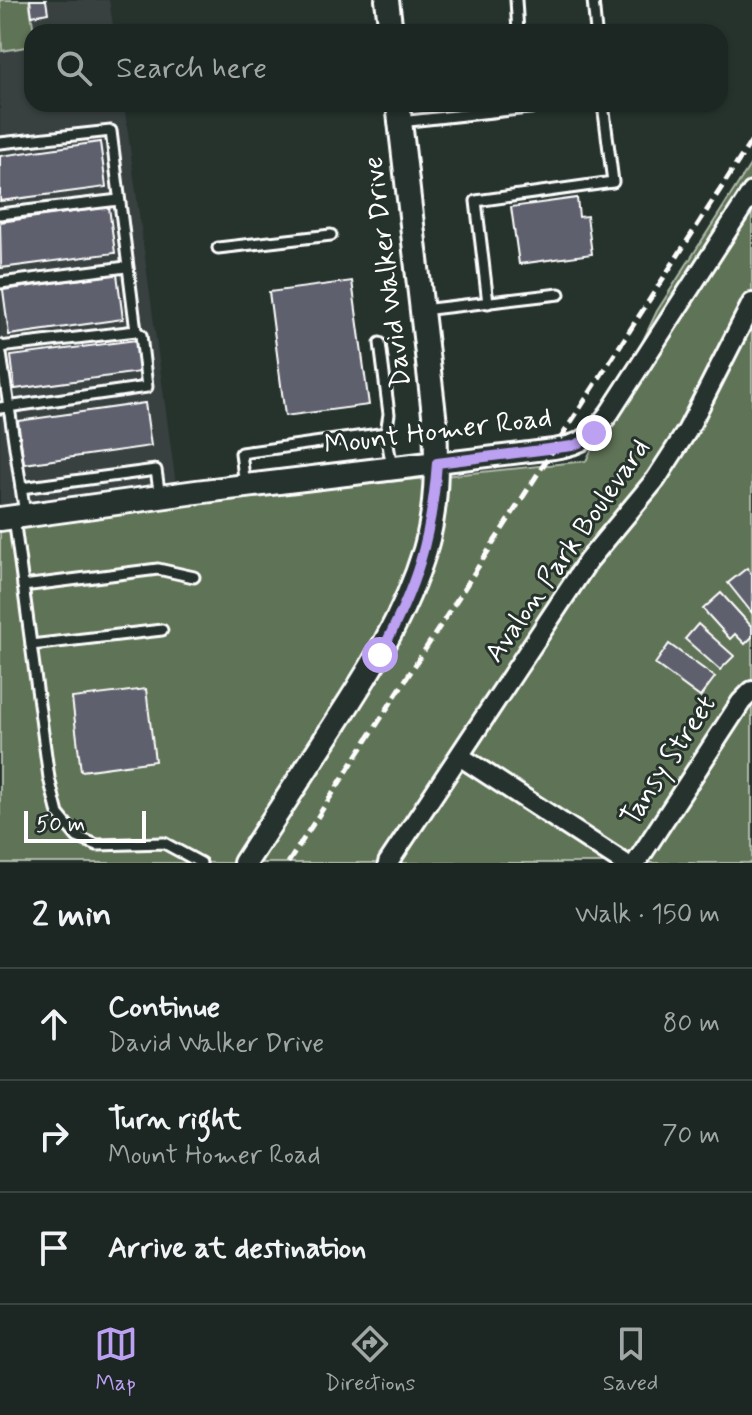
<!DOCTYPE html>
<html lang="en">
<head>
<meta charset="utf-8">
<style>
	:root { --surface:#1c2622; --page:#29322f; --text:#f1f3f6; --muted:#a0a5a5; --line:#3a4340; --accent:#bca0f2 }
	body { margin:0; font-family:Mynerve,sans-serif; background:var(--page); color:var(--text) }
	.scale { position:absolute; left:24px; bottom:20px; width:122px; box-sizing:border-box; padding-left:8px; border:4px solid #fff; border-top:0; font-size:22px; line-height:28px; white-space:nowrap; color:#fff; -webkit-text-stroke:6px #26332d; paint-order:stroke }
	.stop { position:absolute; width:24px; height:24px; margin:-18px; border:6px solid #bca0f2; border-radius:50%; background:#fff }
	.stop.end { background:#bca0f2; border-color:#fff; box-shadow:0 2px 8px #0008 }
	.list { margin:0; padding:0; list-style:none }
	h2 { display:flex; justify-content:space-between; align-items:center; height:104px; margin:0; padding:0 32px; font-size:34px }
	h2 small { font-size:26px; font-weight:400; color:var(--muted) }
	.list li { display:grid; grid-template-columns:52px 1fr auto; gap:24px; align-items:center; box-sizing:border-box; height:112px; padding:0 32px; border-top:2px solid var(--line) }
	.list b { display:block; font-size:30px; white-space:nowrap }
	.list p { margin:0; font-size:26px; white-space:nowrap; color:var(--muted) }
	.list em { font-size:26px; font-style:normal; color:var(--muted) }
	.icon { flex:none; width:44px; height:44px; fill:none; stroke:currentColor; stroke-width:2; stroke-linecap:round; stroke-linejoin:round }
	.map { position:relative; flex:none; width:752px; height:863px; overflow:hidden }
	.search { position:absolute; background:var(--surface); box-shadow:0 2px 6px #0004; left:24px; right:24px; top:24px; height:88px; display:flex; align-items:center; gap:20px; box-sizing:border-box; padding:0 28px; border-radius:24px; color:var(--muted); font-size:30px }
	.sheet { height:440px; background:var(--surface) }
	nav { display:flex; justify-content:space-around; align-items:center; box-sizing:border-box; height:112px; border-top:2px solid var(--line); background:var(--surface); font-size:22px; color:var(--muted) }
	nav a { display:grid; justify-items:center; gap:4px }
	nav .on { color:var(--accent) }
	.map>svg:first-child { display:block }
	.built { fill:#374040 }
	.green { fill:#5f7356; stroke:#afb9aa; stroke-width:2 }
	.building { fill:#5e606d; stroke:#fff; stroke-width:2 }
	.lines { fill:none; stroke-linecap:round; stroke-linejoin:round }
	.service-casing { stroke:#fff; stroke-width:15 }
	.minor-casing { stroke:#fff; stroke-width:24 }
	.tertiary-casing { stroke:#fff; stroke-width:28 }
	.service { stroke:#26332d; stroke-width:9 }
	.minor { stroke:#26332d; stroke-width:18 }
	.tertiary { stroke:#26332d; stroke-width:22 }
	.rail { stroke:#fff; stroke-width:5; stroke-dasharray:12 6; stroke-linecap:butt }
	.route { stroke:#bca0f2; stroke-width:10 }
	.labels { text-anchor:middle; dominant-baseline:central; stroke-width:6; stroke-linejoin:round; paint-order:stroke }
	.street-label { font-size:28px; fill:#fff; stroke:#26332d }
</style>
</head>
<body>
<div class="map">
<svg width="752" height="863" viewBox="0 0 752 863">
	<rect width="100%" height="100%" fill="#26332d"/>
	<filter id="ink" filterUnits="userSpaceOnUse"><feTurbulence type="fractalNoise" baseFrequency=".0125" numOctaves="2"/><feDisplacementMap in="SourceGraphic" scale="16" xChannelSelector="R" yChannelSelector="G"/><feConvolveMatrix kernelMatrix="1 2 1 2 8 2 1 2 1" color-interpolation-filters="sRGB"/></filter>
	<g filter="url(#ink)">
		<polygon class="built" points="0,0 109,0 114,32 32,32 32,104 124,104 176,485 0,510"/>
		<g class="green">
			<polygon points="0,0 29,0 34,32 32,32 32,46 2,51"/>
			<polygon points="752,162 752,863 256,863 386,661 444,476 586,461 657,311"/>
			<polygon points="427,478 418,545 399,600 373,650 235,863 0,863 0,529 178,504"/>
		</g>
		<g class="building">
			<polygon points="30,0 46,0 48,13 32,16"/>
			<polygon points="100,142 106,187 0,201 0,156"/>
			<polygon points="577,198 579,217 587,216 592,254 519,264 511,207"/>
			<polygon points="109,207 115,253 1,268 0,222"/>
			<polygon points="117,274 123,319 9,335 3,290"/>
			<polygon points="352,281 369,405 285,416 269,292"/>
			<polygon points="136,340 140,372 15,389 11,356"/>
			<polygon points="145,403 151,446 24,464 18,421"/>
			<polygon points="747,568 752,575 752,613 728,583"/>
			<polygon points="721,593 752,627 752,637 745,644 735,634 730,639 703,609"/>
			<polygon points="698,624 734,656 720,670 685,639"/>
			<polygon points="669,644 715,677 700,697 655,664"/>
			<polygon points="146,689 155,761 81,771 72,698"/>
		</g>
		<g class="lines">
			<defs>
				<g id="service">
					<polyline points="516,0 518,32"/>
					<polyline points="593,0 596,32"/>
					<polyline points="400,122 566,104"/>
					<polyline points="0,143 111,131 136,331 0,347 0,345"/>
					<polyline points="0,214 119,200"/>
					<polyline points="218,248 331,235"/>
					<polyline points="0,283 126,267"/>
					<polyline points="488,303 476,201 613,182 603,104"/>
					<polyline points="422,310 559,294"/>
					<polyline points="380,343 389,414 386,433"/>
					<polyline points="0,347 25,514"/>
					<polyline points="0,408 147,387 141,335 136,331"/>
					<polyline points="245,486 241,453 386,433 392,468"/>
					<polyline points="21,488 156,470 160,497"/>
					<polyline points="14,518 49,778 58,814 77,837 97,845 164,843 201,863"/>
					<polyline points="23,586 158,569 194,577"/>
					<polyline points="31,645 162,630"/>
				</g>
				<g id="minor">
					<path d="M437,463l117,-14c31,-5 38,-13 56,-37l142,-220"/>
					<polyline points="461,757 624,863"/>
					<polyline points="388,863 588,561 656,479 687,431 752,303"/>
					<polyline points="636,863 741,702 752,691"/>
				</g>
				<g id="tertiary">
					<polyline points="387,0 391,32"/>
					<polyline points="0,519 196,492 437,463"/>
					<path d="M245,863c29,-45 58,-89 87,-134 37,-57 73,-113 93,-179 12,-41 12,-85 10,-127l-37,-319"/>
				</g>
			</defs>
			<use href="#service" class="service-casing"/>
			<use href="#minor" class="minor-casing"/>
			<use href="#tertiary" class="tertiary-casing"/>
			<use href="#service" class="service"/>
			<use href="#minor" class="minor"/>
			<use href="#tertiary" class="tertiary"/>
			<polyline class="rail" points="288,863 752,140"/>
		</g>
	</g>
	<g class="lines" filter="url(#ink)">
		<path class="route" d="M380,655c36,-69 51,-113 57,-192l135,-17 14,-6 8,-7"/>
	</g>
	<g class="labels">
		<g class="street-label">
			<text transform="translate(388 272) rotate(-97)">David Walker Drive</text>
			<text transform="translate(438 432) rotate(-7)">Mount Homer Road</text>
			<text transform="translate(568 551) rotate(-55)">Avalon Park Boulevard</text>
			<text transform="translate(669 761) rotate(-57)">Tansy Street</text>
		</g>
	</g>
</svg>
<div class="scale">50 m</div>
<div class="stop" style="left:380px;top:655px"></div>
<div class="stop end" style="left:594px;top:433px"></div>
<div class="search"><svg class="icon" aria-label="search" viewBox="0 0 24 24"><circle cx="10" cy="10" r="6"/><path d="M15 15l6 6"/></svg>Search here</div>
</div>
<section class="sheet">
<h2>2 min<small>Walk · 150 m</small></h2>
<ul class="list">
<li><svg class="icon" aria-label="ahead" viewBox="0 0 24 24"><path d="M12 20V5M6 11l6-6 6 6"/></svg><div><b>Continue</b><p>David Walker Drive</p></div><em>80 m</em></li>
<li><svg class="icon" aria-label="right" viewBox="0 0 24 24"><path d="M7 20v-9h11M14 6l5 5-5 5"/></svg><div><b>Turn right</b><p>Mount Homer Road</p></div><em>70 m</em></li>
<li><svg class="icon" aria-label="arrive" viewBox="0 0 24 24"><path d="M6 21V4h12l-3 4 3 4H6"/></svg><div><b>Arrive at destination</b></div></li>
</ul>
</section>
<nav>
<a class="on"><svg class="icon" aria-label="map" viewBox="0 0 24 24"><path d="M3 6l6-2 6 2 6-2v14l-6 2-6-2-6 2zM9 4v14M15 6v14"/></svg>Map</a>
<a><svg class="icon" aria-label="directions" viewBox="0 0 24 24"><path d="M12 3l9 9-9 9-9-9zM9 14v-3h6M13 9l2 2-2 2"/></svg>Directions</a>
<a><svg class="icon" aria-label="saved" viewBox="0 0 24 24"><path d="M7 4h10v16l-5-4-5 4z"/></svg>Saved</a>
</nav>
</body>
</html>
